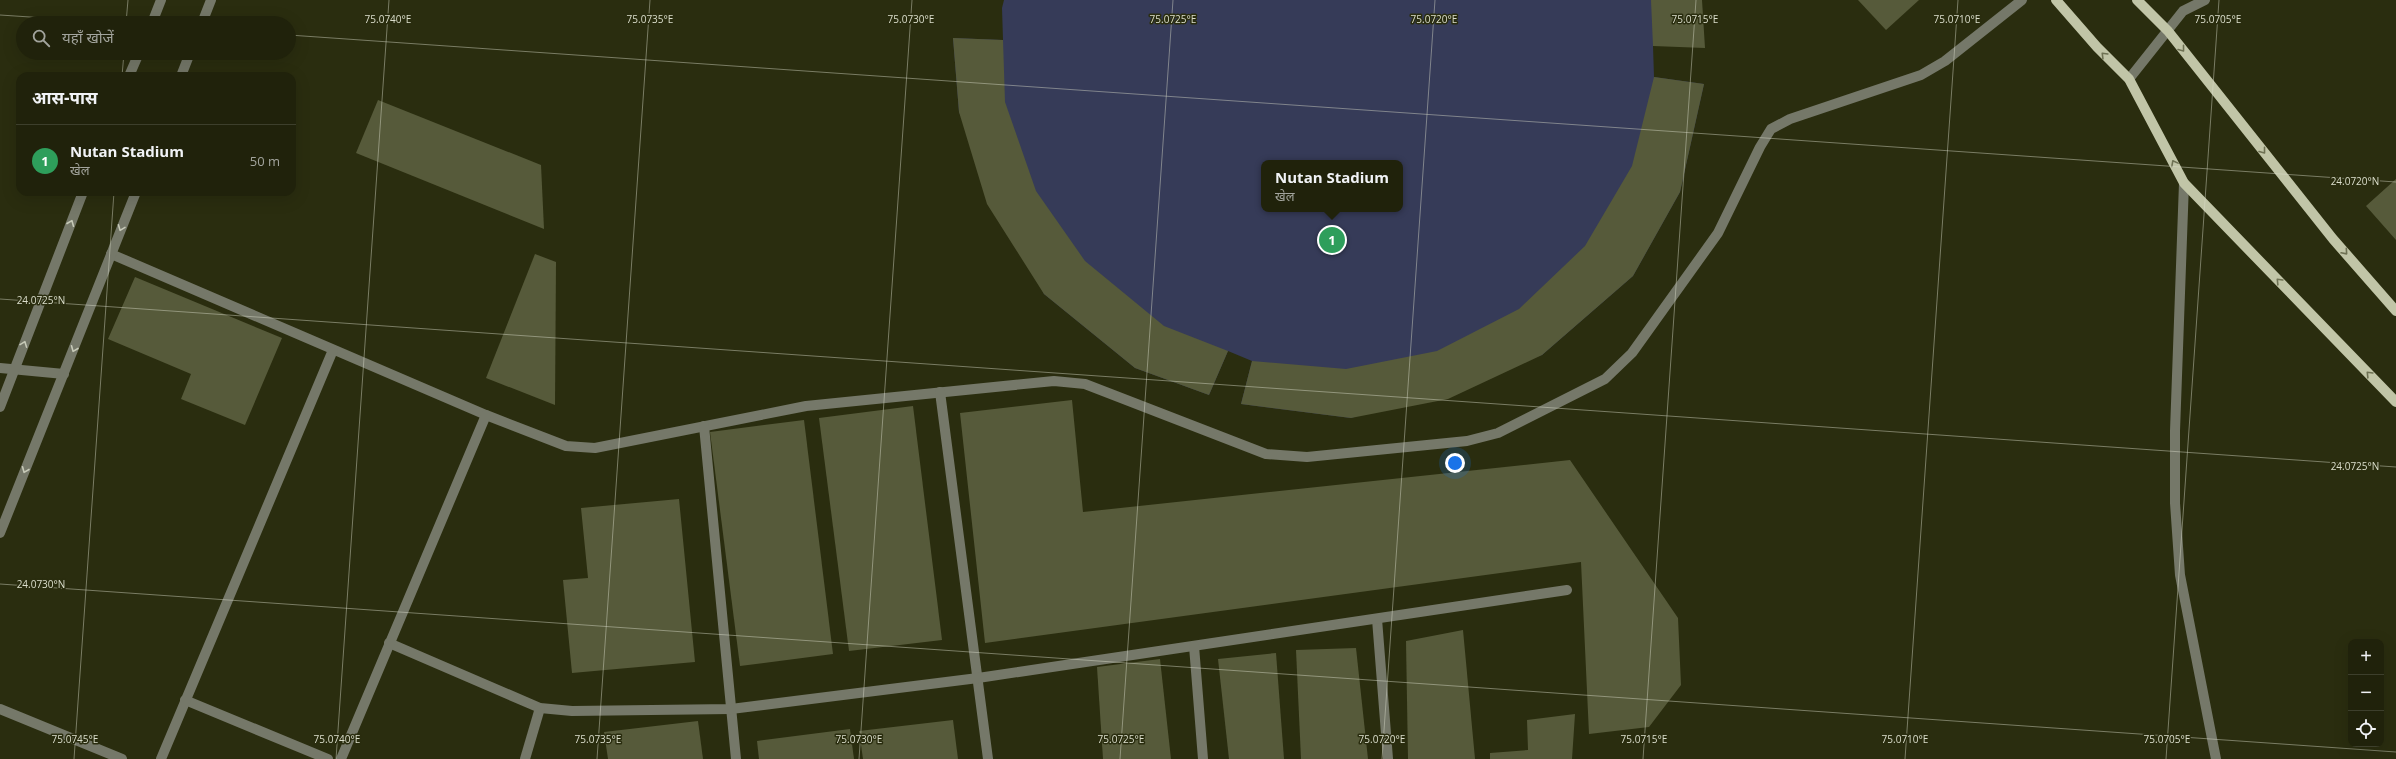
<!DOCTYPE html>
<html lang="hi">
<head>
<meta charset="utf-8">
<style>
	:root { --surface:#20220b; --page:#2d2f19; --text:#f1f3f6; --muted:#a2a49d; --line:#3d3f2c; --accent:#a5b1fc }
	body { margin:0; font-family:"Open Sans","Noto Sans Devanagari",sans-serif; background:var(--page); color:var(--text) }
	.controls { position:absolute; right:12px; bottom:12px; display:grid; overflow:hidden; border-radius:8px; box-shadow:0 4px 16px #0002 }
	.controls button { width:36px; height:36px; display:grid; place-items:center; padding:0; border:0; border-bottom:1px solid var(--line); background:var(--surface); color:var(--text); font:20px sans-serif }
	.you { position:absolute; left:1455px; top:463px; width:14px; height:14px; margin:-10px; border:3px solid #fff; border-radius:50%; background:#1a73e8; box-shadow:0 0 0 6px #1a73e833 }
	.badge { display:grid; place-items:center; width:26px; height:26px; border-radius:50%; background:var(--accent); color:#fff; font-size:13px; font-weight:700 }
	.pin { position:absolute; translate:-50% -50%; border:2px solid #fff; box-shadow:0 1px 4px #0006 }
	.popup { position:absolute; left:1261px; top:160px; width:142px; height:52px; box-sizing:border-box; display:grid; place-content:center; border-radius:8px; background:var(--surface); filter:drop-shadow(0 1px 3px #0005); font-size:13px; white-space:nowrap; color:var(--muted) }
	.popup b { font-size:15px; color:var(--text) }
	.popup::after { content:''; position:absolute; left:50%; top:100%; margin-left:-8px; border:8px solid transparent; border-top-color:var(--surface) }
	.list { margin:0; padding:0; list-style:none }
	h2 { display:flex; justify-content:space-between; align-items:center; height:52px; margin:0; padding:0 16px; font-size:17px }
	h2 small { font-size:13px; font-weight:400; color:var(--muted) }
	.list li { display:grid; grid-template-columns:26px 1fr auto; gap:12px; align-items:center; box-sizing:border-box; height:72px; padding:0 16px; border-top:1px solid var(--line) }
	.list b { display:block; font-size:15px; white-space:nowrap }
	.list p { margin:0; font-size:13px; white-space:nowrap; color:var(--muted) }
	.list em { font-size:13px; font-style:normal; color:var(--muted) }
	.icon { flex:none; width:22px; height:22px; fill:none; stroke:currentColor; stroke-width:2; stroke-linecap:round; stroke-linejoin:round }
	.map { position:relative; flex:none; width:2396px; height:759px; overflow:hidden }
	.search { position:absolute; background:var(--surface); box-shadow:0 4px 16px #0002; left:16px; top:16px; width:280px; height:44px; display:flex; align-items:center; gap:10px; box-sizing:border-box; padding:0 14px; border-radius:22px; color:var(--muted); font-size:15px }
	.panel { position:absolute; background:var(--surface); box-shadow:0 4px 16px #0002; left:16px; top:72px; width:280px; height:124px; border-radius:12px }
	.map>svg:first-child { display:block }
	.green { fill:#363b58; fill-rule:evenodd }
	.building { fill:#565a3a }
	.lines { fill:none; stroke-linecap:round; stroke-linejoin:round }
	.minor { stroke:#757869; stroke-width:10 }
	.major { stroke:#c1c5a7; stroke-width:10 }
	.oneway { stroke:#6e7153 }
	.oneway2 { stroke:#c7cab8 }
	.ticks { fill:none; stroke:#dbdecc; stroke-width:1; stroke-opacity:0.45 }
	.ticks-label { font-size:10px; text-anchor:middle; fill:#dbdecc; stroke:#2a2d0f; stroke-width:3; stroke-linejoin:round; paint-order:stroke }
</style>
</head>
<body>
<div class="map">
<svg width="2396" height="759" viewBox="0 0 2396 759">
	<rect width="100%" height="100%" fill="#2a2d0f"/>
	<path class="green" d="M1004,0h698l-49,46 1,31 50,7 -24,108 -47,84 -91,79 -191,63 -110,-14 11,-43 -24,-10 -19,44 -74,-27 -91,-74 -85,-182 -6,-74 50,2 -1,-32zM1264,163h136v46h-136z"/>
	<g class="building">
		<polygon points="1651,0 1702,0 1705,48 1653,46"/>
		<polygon points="1858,0 1919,0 1886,30"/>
		<polygon points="953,38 1003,40 1005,102 1036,191 1085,261 1164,326 1228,351 1209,395 1135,368 1044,294 987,204 959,112"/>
		<polygon points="1654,77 1704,84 1680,192 1633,276 1542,355 1448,399 1351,418 1241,404 1252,361 1346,369 1437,351 1519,309 1585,246 1632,166"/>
		<polygon points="378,100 541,165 544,229 356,153"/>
		<polygon points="2396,179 2396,240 2366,206"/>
		<polygon points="535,254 556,262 555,405 486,378"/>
		<polygon points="135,277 282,338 245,425 181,399 191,374 108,339"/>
		<polygon points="1072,400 1083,512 1570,460 1678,618 1681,685 1649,727 1589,734 1581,562 985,643 960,413"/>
		<polygon points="913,406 942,640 849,651 819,418"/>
		<polygon points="804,420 833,654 740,666 710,432"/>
		<polygon points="679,499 695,662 572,673 563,580 588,578 581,508"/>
		<polygon points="1463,630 1475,759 1408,759 1406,641"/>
		<polygon points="1356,648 1368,759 1301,759 1296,650"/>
		<polygon points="1276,653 1284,759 1229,759 1218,659"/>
		<polygon points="1160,659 1171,759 1103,759 1097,667"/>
		<polygon points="1575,714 1572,759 1490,759 1490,753 1528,750 1527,720"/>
		<polygon points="953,720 958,759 863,759 859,731"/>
		<polygon points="698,721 703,759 608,759 604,732"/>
		<polygon points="850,729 854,759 759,759 757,741"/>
	</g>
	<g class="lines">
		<g class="minor">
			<polyline points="152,23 161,0"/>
			<polyline points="202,23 211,0"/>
			<polyline points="129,76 139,53"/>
			<polyline points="181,76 190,53"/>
			<polyline points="2129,79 2183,11 2205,0"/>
			<polyline points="2184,183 2175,431 2175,503 2180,575 2216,759"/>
			<polyline points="111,254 486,415 566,446 595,448 806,406 1054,381 1085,384 1266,454 1307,457 1467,441 1498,433 1605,379 1632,353 1718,233 1760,147 1771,129 1790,119 1921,75 1945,61 2022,0"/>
			<polyline points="0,368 64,374"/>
			<polyline points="940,392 988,759"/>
			<polyline points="0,407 83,192"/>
			<polyline points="704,426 736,759"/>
			<polyline points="0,533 136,192"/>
			<polyline points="1377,619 1388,759"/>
			<polyline points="389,643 540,708 572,711 731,709 978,678 1567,590"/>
			<polyline points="1194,646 1203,759"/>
			<polyline points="185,700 328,759"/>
			<polyline points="0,709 122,759"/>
			<polyline points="161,759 333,350"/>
			<polyline points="341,759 486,415"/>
			<polyline points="525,759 540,708"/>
		</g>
		<g class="major">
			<polyline points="2056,0 2097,47 2129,79 2184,183 2396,402"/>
			<polyline points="2137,0 2168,31 2333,239 2396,311"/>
		</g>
	</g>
	<defs><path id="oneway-chevron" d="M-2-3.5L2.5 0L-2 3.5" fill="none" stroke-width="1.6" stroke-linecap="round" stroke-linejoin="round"/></defs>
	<g class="oneway">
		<use href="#oneway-chevron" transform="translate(2182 49) rotate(52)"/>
		<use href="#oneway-chevron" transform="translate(2104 55) rotate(-135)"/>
		<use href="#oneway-chevron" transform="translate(2263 151) rotate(52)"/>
		<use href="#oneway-chevron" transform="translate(2174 163) rotate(-118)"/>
		<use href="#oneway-chevron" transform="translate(2345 252) rotate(49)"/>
		<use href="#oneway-chevron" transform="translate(2279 281) rotate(-134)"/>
		<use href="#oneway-chevron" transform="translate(2369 374) rotate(-134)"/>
	</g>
	<g class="oneway2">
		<use href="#oneway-chevron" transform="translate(71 223) rotate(-68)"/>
		<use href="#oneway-chevron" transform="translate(121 228) rotate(111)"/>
		<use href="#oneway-chevron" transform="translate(24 344) rotate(-69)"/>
		<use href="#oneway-chevron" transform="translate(74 349) rotate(112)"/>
		<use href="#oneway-chevron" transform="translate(25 470) rotate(112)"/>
	</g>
	<path class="ticks" d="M0,15l121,8M126,23l2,-23M289,35l2107,147M122,76l2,-23M0,299l2396,168M0,584l2396,168M74,759l40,-567M336,759l53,-759M597,759l53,-759M859,759l53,-759M1120,759l53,-759M1382,759l53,-759M1643,759l53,-759M1905,759l53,-759M2166,759l53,-759"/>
	<g class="ticks-label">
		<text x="388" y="23">75.0740°E</text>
		<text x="650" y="23">75.0735°E</text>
		<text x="911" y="23">75.0730°E</text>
		<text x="1173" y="23">75.0725°E</text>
		<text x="1434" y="23">75.0720°E</text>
		<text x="1695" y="23">75.0715°E</text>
		<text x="1957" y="23">75.0710°E</text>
		<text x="2218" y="23">75.0705°E</text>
		<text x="2355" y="185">24.0720°N</text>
		<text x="41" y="304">24.0725°N</text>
		<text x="2355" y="470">24.0725°N</text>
		<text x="41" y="588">24.0730°N</text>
		<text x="75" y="743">75.0745°E</text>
		<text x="337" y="743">75.0740°E</text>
		<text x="598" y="743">75.0735°E</text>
		<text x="859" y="743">75.0730°E</text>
		<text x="1121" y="743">75.0725°E</text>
		<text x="1382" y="743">75.0720°E</text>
		<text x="1644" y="743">75.0715°E</text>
		<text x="1905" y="743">75.0710°E</text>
		<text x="2167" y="743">75.0705°E</text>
	</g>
</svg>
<div class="controls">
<button>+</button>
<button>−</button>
<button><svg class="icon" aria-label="locate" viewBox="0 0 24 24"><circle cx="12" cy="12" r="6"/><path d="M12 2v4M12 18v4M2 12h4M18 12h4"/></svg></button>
</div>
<div class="you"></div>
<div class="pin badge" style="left:1332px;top:240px;background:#2e9e5b">1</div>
<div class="popup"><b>Nutan Stadium</b>खेल</div>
<div class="search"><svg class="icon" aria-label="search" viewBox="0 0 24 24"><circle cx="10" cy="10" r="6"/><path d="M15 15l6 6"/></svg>यहाँ खोजें</div>
<section class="panel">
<h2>आस-पास<small></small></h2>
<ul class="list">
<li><span class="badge" style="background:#2e9e5b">1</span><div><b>Nutan Stadium</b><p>खेल</p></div><em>50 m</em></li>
</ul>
</section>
</div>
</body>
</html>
